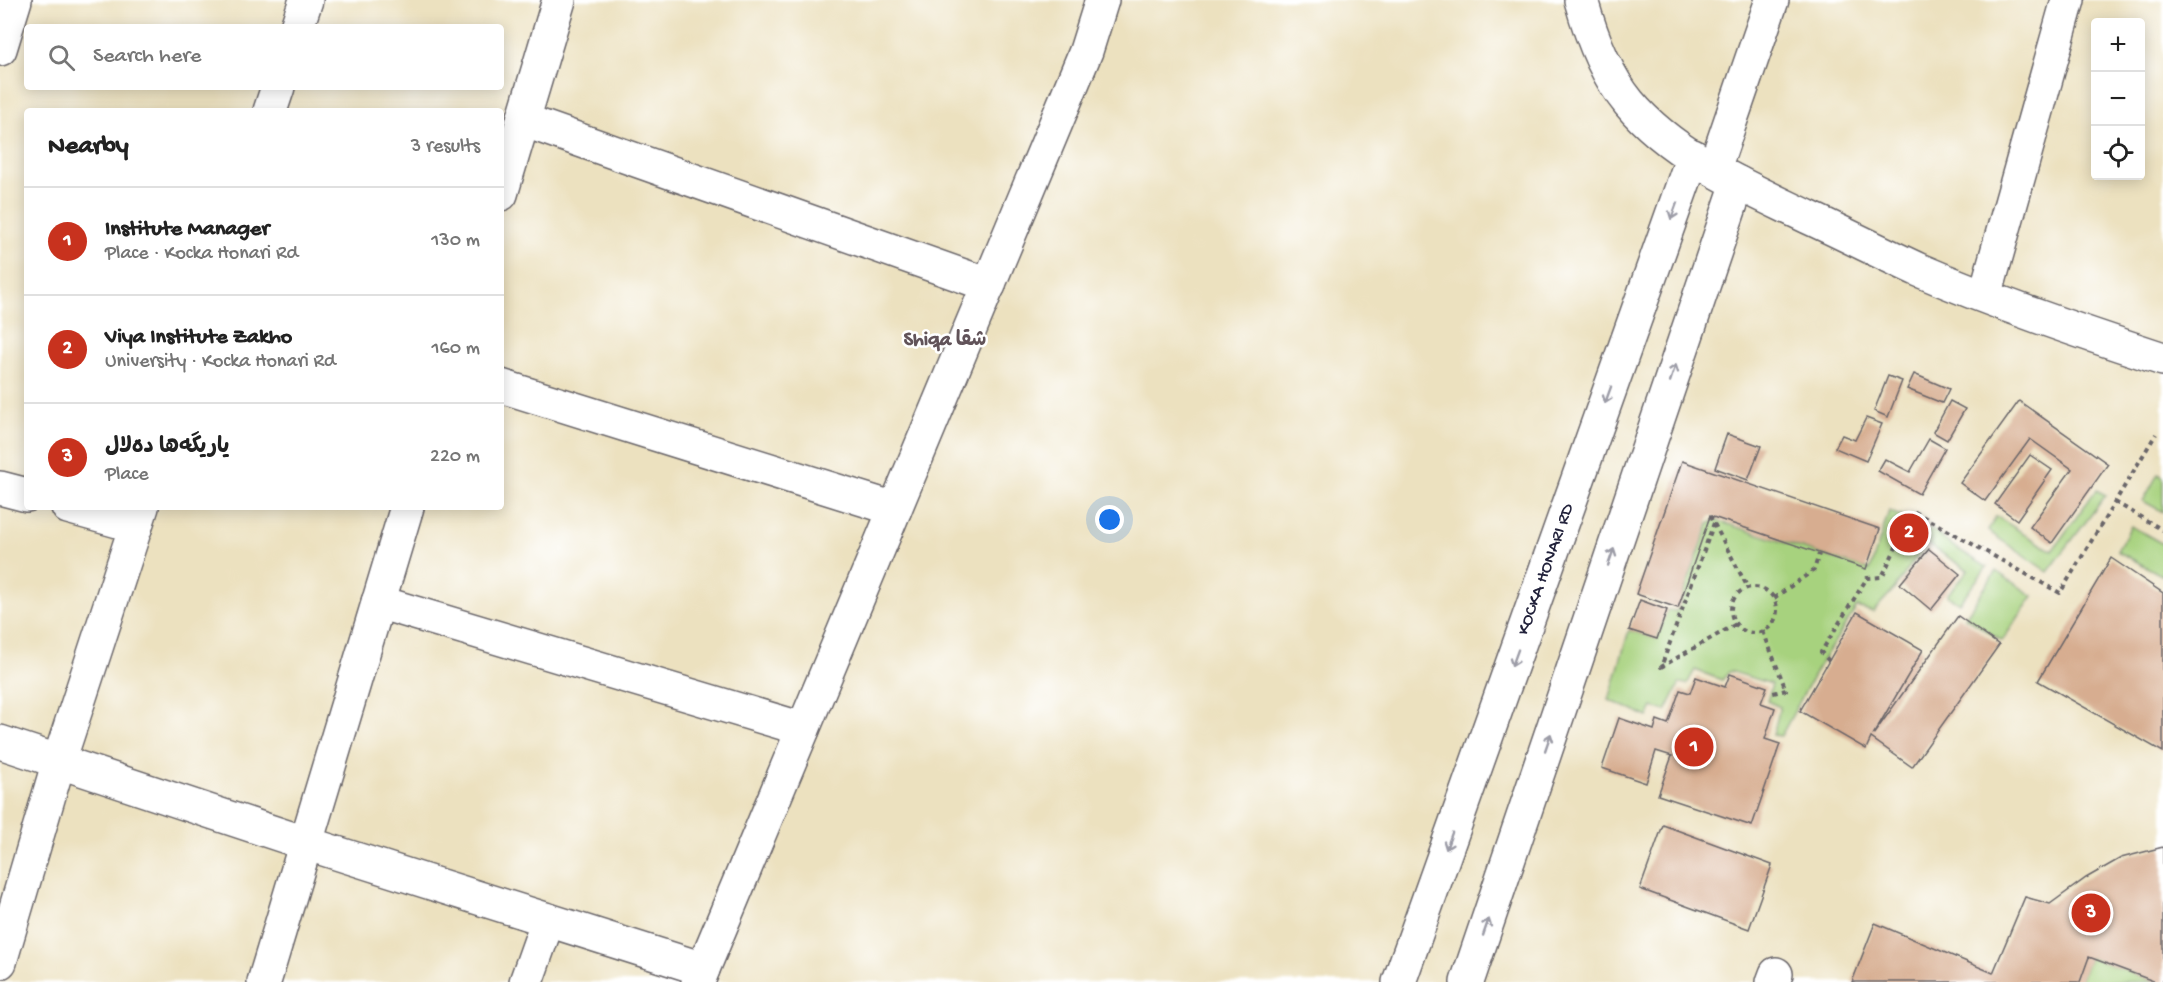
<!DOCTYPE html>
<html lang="en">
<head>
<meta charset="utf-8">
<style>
	:root { --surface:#fff; --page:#f6f6f6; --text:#222; --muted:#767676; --line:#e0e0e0; --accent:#c8321e }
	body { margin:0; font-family:"Gochi Hand","Playpen Sans Arabic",sans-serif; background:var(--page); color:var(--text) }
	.controls { position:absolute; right:18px; top:18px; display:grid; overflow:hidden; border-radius:6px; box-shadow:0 3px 15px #0003 }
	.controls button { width:54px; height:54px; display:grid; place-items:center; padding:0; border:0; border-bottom:2px solid var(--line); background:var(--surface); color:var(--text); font:30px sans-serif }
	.you { position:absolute; left:1110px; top:520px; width:21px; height:21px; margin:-15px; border:4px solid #fff; border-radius:50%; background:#1a73e8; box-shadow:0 0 0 9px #1a73e833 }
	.badge { display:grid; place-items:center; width:39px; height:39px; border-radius:50%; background:var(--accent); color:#fff; font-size:20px; font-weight:700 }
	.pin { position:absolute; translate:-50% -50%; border:3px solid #fff; box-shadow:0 2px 6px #0006 }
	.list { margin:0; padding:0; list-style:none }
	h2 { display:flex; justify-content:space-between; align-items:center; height:78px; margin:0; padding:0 24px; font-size:26px }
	h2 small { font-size:20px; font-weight:400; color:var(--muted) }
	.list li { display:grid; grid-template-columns:39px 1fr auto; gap:18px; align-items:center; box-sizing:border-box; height:108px; padding:0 24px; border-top:2px solid var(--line) }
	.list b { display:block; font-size:22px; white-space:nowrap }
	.list p { margin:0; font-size:20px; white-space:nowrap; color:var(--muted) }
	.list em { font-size:20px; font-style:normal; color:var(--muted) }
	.icon { flex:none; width:33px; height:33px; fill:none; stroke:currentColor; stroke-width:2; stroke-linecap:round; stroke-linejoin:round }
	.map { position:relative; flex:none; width:2163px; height:982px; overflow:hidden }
	.search { position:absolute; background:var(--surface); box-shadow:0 3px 15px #0003; left:24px; top:24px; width:480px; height:66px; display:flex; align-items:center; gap:15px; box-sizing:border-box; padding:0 21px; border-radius:6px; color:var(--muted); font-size:22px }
	.panel { position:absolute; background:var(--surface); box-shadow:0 3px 15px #0003; left:24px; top:108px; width:480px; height:402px; border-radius:6px }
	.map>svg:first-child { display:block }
	.green { fill:#a7d27e; stroke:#647a5c; stroke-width:1.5 }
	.building { fill:#d7ad90 }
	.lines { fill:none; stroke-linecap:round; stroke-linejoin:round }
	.minor-casing { stroke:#696569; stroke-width:36 }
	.path { stroke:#696569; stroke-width:4; stroke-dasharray:4.5 4.5; stroke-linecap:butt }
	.minor { stroke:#fff; stroke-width:33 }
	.oneway { stroke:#9c9ca7 }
	.labels { text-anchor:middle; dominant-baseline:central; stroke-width:5; stroke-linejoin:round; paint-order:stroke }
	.street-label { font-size:18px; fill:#22223b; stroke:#fff }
	.neighbourhood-label { font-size:20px; font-weight:bold; fill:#615359; stroke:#fff }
</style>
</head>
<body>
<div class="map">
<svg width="2163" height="982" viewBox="0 0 2163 982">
	<rect width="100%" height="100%" fill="#fff"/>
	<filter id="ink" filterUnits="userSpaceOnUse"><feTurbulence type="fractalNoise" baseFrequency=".0167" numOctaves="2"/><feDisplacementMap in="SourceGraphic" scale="12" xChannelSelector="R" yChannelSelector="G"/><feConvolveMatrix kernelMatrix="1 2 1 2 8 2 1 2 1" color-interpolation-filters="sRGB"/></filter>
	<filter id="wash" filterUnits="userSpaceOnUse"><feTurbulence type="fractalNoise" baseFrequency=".008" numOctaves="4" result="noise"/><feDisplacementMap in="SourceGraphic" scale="24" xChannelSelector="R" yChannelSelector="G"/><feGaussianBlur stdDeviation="1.35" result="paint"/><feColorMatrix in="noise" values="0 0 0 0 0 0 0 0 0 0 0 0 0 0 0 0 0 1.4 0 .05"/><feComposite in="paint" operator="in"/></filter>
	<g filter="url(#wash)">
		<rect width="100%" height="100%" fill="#ece1bf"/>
		<g class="green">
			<polygon points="2158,474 2163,477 2163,512 2143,501"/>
			<polygon points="2096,490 2106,495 2048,572 1988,531 1996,516 2052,551"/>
			<polygon points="1889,511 1934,531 1948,543 1987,567 1959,603 1947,595 1968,570 1926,543 1895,588 1873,612 1857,607 1819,666 1781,736 1773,735 1780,707 1767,701 1772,684 1730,671 1722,680 1695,670 1687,684 1680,683 1666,711 1653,707 1648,717 1609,700 1629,630 1657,639 1667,610 1677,611 1709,524 1715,520 1870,570"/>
			<polygon points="2131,526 2163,544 2163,576 2117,551"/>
			<polygon points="1996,571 2033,596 2002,641 1965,617"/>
			<polygon points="2089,957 2156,982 2080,982"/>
		</g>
		<g id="blocks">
			<g class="building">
				<polygon points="1914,374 1949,389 1942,403 1907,389"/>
				<polygon points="1888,376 1902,381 1888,417 1874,411"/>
				<polygon points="1950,401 1965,409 1947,440 1933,432"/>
				<polygon points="2019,401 2108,464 2052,543 2030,527 2072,469 2030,439 1985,501 1960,483"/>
				<polygon points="1866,418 1882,424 1866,461 1835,448 1842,435 1855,440"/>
				<polygon points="1727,434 1761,446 1748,480 1715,468"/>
				<polygon points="1929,439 1945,448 1919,494 1878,471 1885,459 1910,472"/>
				<polygon points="2030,455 2052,470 2017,520 1995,504"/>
				<polygon points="1682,461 1880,529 1866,569 1710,516 1678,608 1636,594"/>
				<polygon points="1929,549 1960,574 1931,610 1900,584"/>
				<polygon points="2111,558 2163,593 2163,752 2038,681"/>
				<polygon points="1640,600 1667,610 1657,639 1629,630"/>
				<polygon points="1857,612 1923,650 1873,735 1958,616 1999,645 1912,767 1871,738 1866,749 1800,711"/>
				<polygon points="1730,674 1767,687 1761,703 1775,708 1765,739 1780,744 1752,826 1658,795 1672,756 1656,751 1646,783 1602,768 1619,718 1654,730 1657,720 1668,724 1680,690 1690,693 1696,677 1725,687"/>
				<polygon points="1663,825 1772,865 1749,929 1640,889"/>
				<polygon points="2163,847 2163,982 2156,982 2089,957 2080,982 1852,982 1875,923 1993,973 2025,897 2050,904 2086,878 2121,858"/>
			</g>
		</g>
	</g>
	<g filter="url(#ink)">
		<use href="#blocks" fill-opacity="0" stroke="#696569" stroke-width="1.5"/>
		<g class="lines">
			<defs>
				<g id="minor">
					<path d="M1581,0c10,36 24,74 48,103 45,54 117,84 179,114 37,17 74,36 111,53 79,34 162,62 244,89"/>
					<polyline points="297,27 306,0"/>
					<polyline points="0,49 15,0"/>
					<polyline points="270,111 278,87"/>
					<polyline points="523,120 989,285"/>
					<polyline points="1714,169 1772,0"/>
					<polyline points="501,194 559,0"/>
					<polyline points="1985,296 2068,0"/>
					<polyline points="501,386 895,509"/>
					<polyline points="0,488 27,495"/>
					<polyline points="68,507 136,526"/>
					<polyline points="378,602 803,729"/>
					<polyline points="0,742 305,843 703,969 698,982"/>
					<polyline points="0,962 59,761 142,507"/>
					<polyline points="703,969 1086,51 1102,0"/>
					<polyline points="264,982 407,507"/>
					<polyline points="526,982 548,920"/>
					<path id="s1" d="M1399,982l294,-826"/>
					<polyline points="1467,982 1738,183"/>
					<polyline points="1773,982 1776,974"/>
				</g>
			</defs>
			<use href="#minor" class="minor-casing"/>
			<g class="path">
				<polyline points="2115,502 2163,530"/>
				<polyline points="1710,516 1748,588"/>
				<polyline points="1714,523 1661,667 1736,624"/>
				<circle cx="1754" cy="610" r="23"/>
				<polyline points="1774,598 1814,570 1819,554"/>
				<polyline points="1763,631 1786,690 1769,694"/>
				<polyline points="1829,661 1821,652 1867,578 1882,577 1913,511 2060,593 2156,434"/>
			</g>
			<use href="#minor" class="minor"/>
		</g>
		<defs><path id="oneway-shaft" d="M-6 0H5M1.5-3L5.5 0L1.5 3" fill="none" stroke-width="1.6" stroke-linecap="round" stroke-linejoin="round" transform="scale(1.5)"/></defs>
		<g class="oneway">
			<use href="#oneway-shaft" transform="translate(1674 211) rotate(110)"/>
			<use href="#oneway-shaft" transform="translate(1673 373) rotate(-71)"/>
			<use href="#oneway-shaft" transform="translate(1608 395) rotate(110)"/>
			<use href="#oneway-shaft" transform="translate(1611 557) rotate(-71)"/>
			<use href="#oneway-shaft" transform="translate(1515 658) rotate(110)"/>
			<use href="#oneway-shaft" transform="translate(1548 742) rotate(-71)"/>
			<use href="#oneway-shaft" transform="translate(1449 841) rotate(110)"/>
			<use href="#oneway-shaft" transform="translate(1486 927) rotate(-71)"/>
		</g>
	</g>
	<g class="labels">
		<g class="street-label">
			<text stroke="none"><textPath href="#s1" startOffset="438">KOCKA HONARI RD</textPath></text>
		</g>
		<g class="neighbourhood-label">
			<text x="945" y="341">Shiqa شقا</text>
		</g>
	</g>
</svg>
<div class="controls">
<button>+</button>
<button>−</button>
<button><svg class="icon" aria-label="locate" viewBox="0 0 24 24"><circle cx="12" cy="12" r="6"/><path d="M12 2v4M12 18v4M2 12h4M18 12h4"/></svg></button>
</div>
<div class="you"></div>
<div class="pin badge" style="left:1694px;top:747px">1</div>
<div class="pin badge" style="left:1909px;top:533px">2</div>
<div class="pin badge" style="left:2091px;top:913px">3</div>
<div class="search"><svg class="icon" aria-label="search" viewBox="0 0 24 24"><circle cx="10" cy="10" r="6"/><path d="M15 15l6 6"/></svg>Search here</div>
<section class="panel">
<h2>Nearby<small>3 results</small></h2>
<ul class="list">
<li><span class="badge">1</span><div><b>Institute Manager</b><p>Place · Kocka Honari Rd</p></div><em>130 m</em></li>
<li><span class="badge">2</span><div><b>Viya Institute Zakho</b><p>University · Kocka Honari Rd</p></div><em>160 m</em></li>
<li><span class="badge">3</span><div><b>یاریگەها دەلال</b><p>Place</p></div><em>220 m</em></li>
</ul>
</section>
</div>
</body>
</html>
